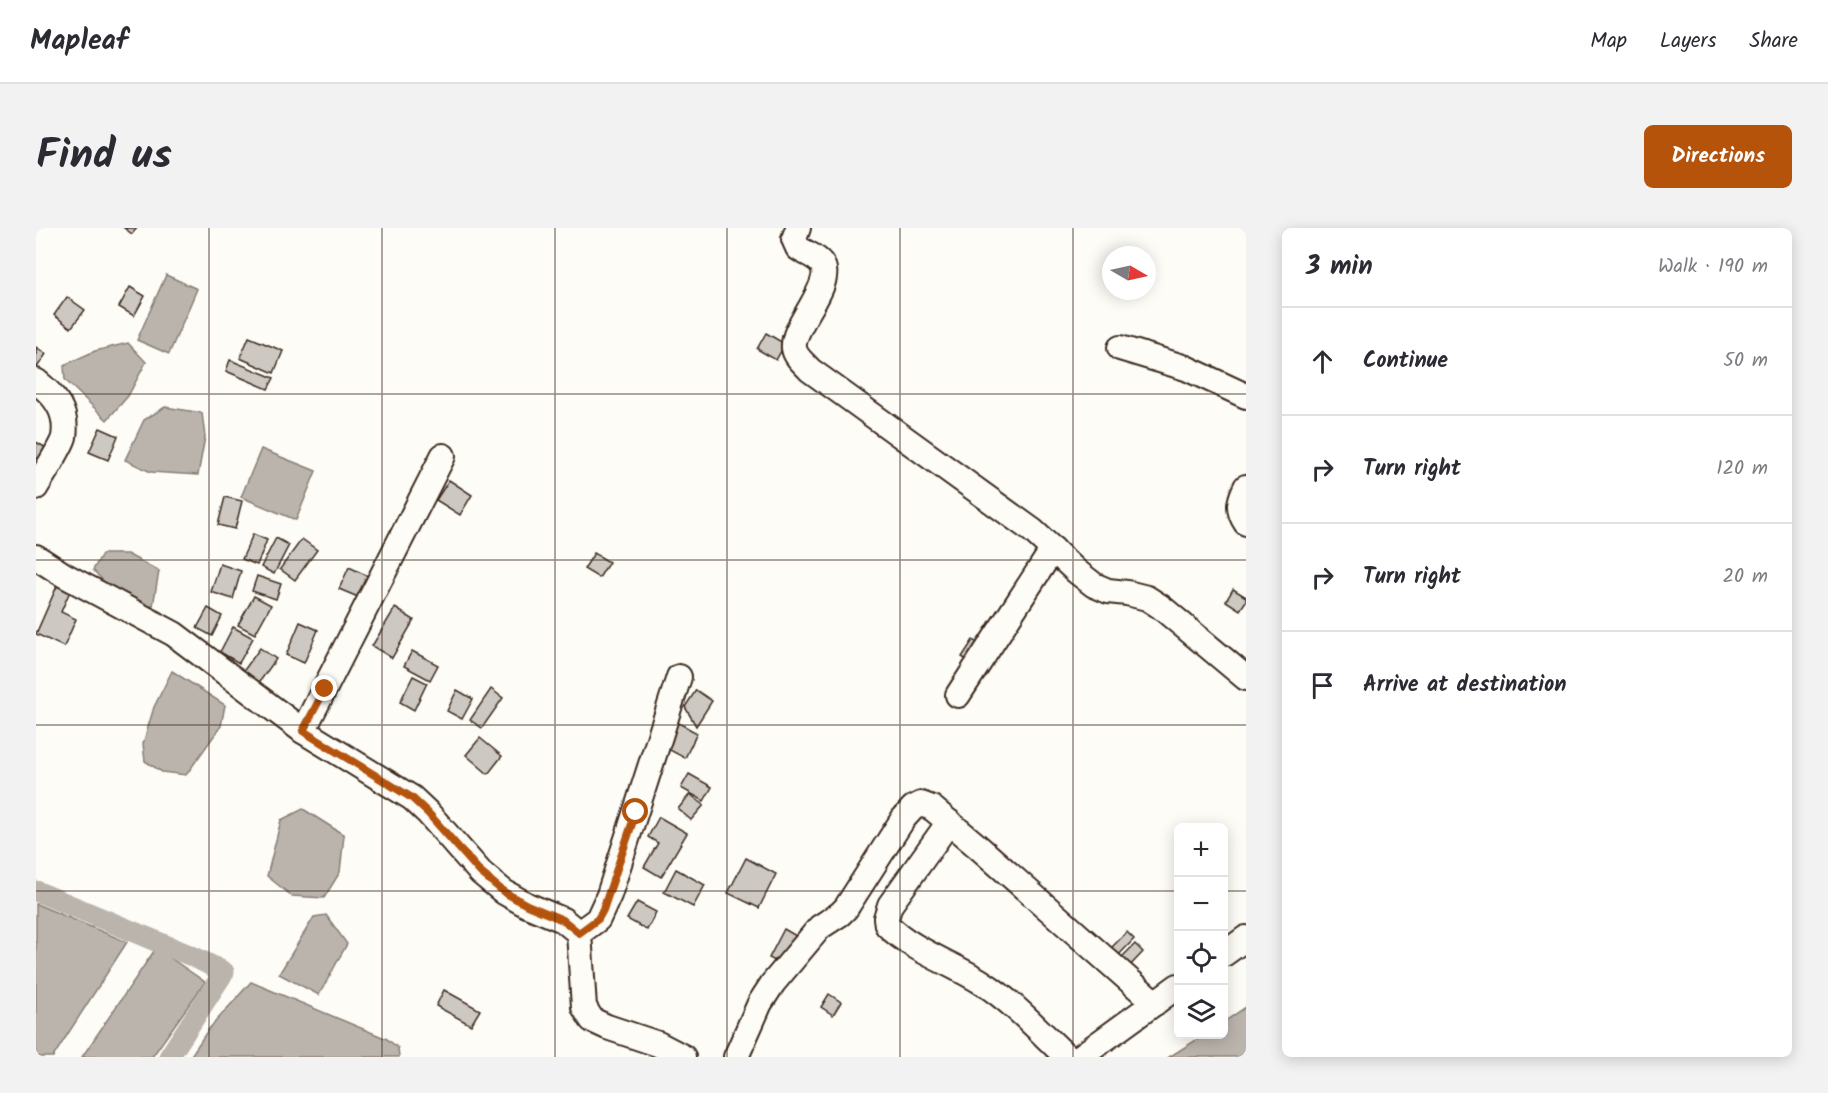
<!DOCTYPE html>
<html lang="en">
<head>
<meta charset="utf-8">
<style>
	:root { --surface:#fff; --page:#f2f2f3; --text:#2b2b33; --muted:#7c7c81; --line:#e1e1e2; --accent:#b45309 }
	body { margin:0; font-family:Kalam,sans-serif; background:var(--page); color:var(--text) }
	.controls { position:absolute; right:18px; bottom:18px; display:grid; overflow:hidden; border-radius:9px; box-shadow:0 3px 15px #0003 }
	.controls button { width:54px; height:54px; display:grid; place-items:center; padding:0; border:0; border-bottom:2px solid var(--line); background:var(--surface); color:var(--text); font:30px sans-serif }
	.compass { position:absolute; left:1066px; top:18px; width:54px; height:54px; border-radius:50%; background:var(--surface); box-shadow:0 3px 15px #0003; rotate:99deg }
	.stop { position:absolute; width:18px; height:18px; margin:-14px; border:4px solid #b45309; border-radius:50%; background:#fff }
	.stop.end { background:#b45309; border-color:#fff; box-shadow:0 2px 6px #0008 }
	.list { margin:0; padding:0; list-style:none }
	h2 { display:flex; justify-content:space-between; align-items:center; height:78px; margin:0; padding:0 24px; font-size:26px }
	h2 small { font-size:20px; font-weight:400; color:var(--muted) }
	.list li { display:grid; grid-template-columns:39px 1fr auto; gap:18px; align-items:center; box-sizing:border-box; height:108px; padding:0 24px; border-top:2px solid var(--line) }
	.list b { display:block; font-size:22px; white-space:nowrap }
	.list em { font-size:20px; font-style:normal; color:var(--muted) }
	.icon { flex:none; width:33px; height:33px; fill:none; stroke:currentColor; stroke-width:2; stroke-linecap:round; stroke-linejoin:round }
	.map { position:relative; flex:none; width:1210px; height:829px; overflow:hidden; border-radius:9px }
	header { display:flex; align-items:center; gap:36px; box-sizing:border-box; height:84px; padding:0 30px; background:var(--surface); border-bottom:2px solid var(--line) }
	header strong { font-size:28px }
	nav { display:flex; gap:33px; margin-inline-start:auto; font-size:21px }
	.intro { display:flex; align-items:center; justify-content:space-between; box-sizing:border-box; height:144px; padding:0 36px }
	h1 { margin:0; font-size:42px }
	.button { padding:15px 27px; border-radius:9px; background:var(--accent); color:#fff; font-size:21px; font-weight:700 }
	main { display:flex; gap:36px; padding:0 36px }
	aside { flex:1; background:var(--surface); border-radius:9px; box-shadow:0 3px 15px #0003 }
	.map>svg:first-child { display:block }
	.water { fill:#bbb4ad; stroke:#887d74; stroke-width:1.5 }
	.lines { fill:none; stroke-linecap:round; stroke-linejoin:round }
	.canal { stroke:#bbb4ad; stroke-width:21 }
	.building { fill:#cdc8c2; stroke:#3b2a1e; stroke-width:1.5 }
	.minor-casing { stroke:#3b2a1e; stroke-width:28 }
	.minor { stroke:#fdfcf7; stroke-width:24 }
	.route { stroke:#b45309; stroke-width:8 }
	.grid { fill:none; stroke:#3b2a1e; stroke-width:1.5; stroke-opacity:0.55 }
</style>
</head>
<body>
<header>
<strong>Mapleaf</strong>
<nav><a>Map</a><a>Layers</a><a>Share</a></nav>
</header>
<div class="intro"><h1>Find us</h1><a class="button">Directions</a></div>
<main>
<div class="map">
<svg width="1210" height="829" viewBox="0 0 1210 829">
	<rect width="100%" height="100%" fill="#fdfcf7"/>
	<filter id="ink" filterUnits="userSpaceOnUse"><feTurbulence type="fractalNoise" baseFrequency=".0167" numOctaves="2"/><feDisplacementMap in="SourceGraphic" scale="12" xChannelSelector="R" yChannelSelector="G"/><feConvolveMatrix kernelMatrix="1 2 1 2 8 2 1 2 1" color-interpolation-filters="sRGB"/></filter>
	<g filter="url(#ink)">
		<g class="water">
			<polygon points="130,47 161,61 133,126 101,112"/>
			<polygon points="92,115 110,134 92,168 71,192 29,152 28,137 59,123"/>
			<polygon points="129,179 166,185 169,209 162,247 115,244 89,232 108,192"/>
			<polygon points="225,221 280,243 260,292 205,269"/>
			<polygon points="66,326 91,326 123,343 117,378 104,377 74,360 57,342"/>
			<polygon points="136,443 189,477 185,498 150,547 126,544 109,533 107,516 118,479"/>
			<polygon points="267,581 308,607 304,644 288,670 256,668 231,648 245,592"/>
			<polygon points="0,676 91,714 17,829 0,829"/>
			<polygon points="290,687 311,716 283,767 243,746 278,689"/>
			<polygon points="120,720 169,754 116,829 46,829"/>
			<polygon points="215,754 351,811 362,820 363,829 154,829 172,802"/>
			<polygon points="1210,779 1210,829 1133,829 1168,807 1188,806 1188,794"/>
		</g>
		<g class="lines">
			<polyline class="canal" points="0,663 158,729 188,744 133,829"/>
		</g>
		<g class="building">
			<polygon points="88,0 101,0 96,6"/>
			<polygon points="94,59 109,68 98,88 83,79"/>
			<polygon points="31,69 49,82 35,100 18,87"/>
			<polygon points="730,105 749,116 740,132 721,121"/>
			<polygon points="213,109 247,123 238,145 204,130"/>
			<polygon points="0,119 10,126 0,141"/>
			<polygon points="194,132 238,150 232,161 190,143"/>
			<polygon points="64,200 82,208 72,232 53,224"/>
			<polygon points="0,214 12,221 5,232 0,230"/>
			<polygon points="413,252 436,267 424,287 400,272"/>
			<polygon points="189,269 206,273 199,301 182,297"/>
			<polygon points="217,306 231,312 221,337 206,331"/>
			<polygon points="240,310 253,317 238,346 225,339"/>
			<polygon points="266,311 281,322 259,352 244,341"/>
			<polygon points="558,325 573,334 563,350 548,341"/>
			<polygon points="184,336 205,343 197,371 175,364"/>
			<polygon points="313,339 332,348 322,369 303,361"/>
			<polygon points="221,348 245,356 240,371 216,363"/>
			<polygon points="21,358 34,363 25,384 40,391 28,419 0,406"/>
			<polygon points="1197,361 1210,369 1210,373 1204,382 1190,373"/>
			<polygon points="218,368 235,377 219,406 202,397"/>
			<polygon points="172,380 186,388 176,408 161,400"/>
			<polygon points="359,380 378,392 356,430 336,418"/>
			<polygon points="264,394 282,402 268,435 250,427"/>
			<polygon points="197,399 217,410 203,435 184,424"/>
			<polygon points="937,412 947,419 937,436 926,429"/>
			<polygon points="224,420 240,431 222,456 206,445"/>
			<polygon points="376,423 402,437 394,452 368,438"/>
			<polygon points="377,448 391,455 378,482 364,474"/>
			<polygon points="455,461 467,470 446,500 434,492"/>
			<polygon points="421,462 437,471 426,491 411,483"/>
			<polygon points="660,462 676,473 660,498 649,479"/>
			<polygon points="641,494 661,505 649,530 628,519"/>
			<polygon points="444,510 466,528 452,546 430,527"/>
			<polygon points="653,546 676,559 668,573 645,560"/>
			<polygon points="654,566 668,577 655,592 642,581"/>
			<polygon points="623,589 651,605 625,649 608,639 622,615 612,609"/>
			<polygon points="710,630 740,646 723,680 692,665"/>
			<polygon points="640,641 669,657 657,679 628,664"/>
			<polygon points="601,674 620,684 611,702 591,691"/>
			<polygon points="748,701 762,709 747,737 733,730"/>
			<polygon points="1091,704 1098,711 1080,730 1073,722"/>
			<polygon points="1099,716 1107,724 1092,740 1084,731"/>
			<polygon points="408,762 444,782 435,797 400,778"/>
			<polygon points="793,766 805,774 797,787 785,779"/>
		</g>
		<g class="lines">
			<defs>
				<g id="minor">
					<path d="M762,0l-4,11 4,9c7,5 18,8 23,15 16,20 -30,62 -27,85 1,9 11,16 16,22l223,161 43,40 18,14 14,6 19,2 20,5 14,9 85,71"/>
					<polyline points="1084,120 1150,140 1210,168"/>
					<path d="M0,153c19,15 32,30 28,56 -2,9 -22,40 -28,50"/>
					<path d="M1210,259c-7,14 -9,23 0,36"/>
					<polyline points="0,329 28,347 138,406 267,503 376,570 392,585 445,645 468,664 491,677 527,692 543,705 548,779 556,792 571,799 622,816 647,829"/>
					<polyline points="922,467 1017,321"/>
					<polyline points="267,503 407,228"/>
					<path d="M913,594l-59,83 -4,13 1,7c26,26 65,38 96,58 31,20 57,49 84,74"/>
					<polyline points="543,705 562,691 573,667 643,449"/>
					<polyline points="1188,726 1210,710"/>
					<polyline points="700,829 724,775 737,755 784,699 804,686 810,680 867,591 877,580 885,576 896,580 940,617 1119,775"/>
					<polyline points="1044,829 1142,758"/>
				</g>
			</defs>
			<use href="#minor" class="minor-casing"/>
			<use href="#minor" class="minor"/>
		</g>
	</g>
	<g class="lines" filter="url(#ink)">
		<polyline class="route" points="289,461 267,503 376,570 392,585 445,645 468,664 491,677 527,692 543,705 562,691 567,682 600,584"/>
	</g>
	<path class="grid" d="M173,0v829M346,0v829M519,0v829M691,0v829M864,0v829M1037,0v829M0,166h1210M0,332h1210M0,497h1210M0,663h1142M1188,663h22"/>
</svg>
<div class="controls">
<button>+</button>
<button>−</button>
<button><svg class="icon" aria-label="locate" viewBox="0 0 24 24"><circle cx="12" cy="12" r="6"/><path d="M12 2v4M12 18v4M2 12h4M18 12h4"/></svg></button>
<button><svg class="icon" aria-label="layers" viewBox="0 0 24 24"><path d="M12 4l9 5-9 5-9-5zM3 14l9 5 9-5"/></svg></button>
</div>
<svg class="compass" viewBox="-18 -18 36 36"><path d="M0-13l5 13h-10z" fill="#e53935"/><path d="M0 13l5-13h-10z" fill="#7c7c81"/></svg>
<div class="stop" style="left:600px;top:584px"></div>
<div class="stop end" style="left:289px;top:461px"></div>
</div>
<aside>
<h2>3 min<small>Walk · 190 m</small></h2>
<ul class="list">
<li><svg class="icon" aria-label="ahead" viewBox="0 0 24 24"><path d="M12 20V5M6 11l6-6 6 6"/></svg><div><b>Continue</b></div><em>50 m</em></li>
<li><svg class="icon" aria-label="right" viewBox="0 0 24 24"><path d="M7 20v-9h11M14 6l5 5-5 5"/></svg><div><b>Turn right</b></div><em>120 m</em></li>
<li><svg class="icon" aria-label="right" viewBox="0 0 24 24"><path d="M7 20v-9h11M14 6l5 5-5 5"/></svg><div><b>Turn right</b></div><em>20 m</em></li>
<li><svg class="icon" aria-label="arrive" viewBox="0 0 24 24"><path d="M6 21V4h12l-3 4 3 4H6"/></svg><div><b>Arrive at destination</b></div></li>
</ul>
</aside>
</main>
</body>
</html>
